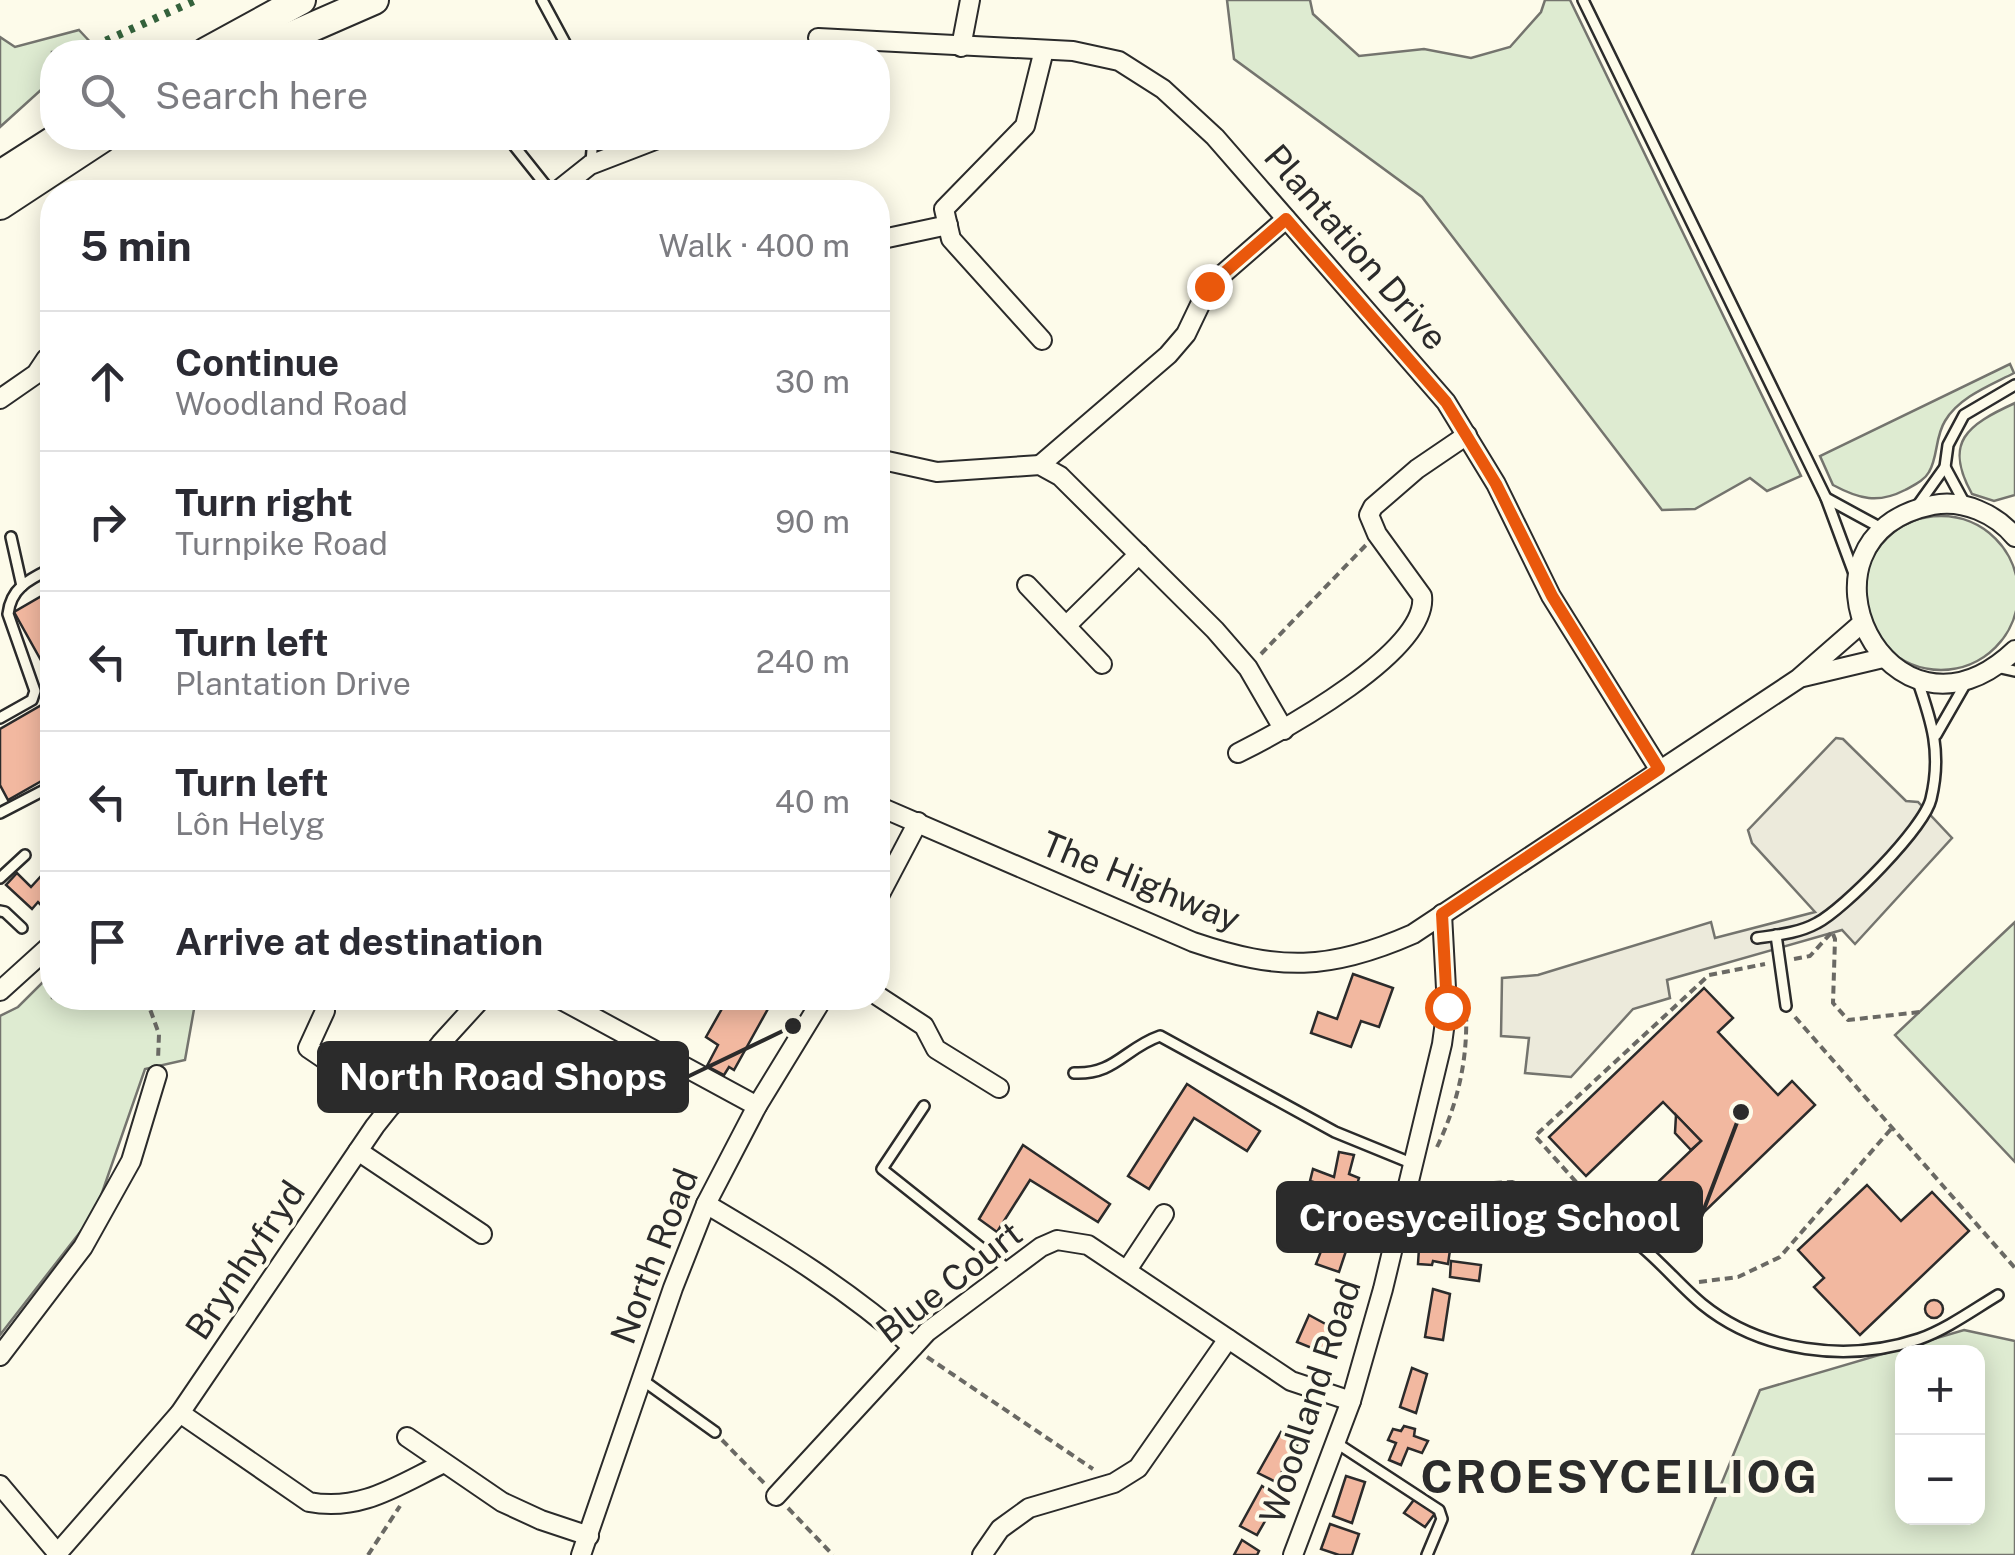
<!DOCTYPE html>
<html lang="en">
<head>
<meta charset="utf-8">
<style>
	:root { --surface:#fff; --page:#f2f2f3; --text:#2b2b33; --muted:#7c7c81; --line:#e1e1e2 }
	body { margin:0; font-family:"Public Sans",sans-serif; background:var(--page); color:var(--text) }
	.controls { position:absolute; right:30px; bottom:30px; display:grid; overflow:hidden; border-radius:20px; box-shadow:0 5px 25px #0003 }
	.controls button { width:90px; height:90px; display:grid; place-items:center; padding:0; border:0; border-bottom:2px solid var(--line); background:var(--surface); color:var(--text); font:50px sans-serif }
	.stop { position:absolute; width:30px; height:30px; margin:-22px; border:8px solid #ea580c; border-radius:50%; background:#fff }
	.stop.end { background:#ea580c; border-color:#fff; box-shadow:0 2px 10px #0008 }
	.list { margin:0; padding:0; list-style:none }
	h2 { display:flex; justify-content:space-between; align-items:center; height:130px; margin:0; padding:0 40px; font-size:42px }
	h2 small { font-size:32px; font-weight:400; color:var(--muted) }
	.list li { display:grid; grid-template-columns:65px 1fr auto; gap:30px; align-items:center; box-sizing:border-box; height:140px; padding:0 40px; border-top:2px solid var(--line) }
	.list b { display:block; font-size:38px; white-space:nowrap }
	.list p { margin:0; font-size:32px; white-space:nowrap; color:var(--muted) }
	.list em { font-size:32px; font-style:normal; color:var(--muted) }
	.icon { flex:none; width:55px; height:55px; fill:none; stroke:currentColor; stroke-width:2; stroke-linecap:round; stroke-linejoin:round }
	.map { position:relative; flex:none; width:2015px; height:1555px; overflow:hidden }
	.search { position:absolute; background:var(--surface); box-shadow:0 5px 25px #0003; left:40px; top:40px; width:850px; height:110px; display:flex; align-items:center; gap:25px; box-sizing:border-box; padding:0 35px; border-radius:40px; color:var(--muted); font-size:38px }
	.panel { position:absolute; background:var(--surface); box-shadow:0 5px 25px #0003; left:40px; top:180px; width:850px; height:830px; border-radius:40px }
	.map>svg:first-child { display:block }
	.green { fill:#deebd1; stroke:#74746e; stroke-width:2.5; fill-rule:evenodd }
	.parking { fill:#eceadb; stroke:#74746e; stroke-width:2.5 }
	.building { fill:#f2b8a0; stroke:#2b2b2b; stroke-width:2.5 }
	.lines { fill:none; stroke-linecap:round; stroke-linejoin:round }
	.service-casing { stroke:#2b2b2b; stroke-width:14 }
	.minor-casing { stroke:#2b2b2b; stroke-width:22 }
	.trunk-casing { stroke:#2b2b2b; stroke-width:32 }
	.path { stroke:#6a6964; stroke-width:4; stroke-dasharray:8 5; stroke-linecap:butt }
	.service { stroke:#fdfbea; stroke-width:9 }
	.minor { stroke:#fdfbea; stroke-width:18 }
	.trunk { stroke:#fdfbea; stroke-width:28 }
	.hedge { stroke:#34623c; stroke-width:8; stroke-dasharray:5 8; stroke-linecap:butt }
	.route { stroke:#ea580c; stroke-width:12 }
	.labels { text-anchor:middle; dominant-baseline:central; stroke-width:8; stroke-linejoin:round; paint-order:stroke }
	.street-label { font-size:35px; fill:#2b2b2b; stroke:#fdfbea }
	.district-label { font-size:45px; font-weight:bold; letter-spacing:2.5px; fill:#2b2b2b; stroke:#fdfbea }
	.leader { fill:none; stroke:#2b2b2b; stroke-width:4 }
	.callout-dot { fill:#2b2b2b; stroke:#fdfbea; stroke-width:4 }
	.callout { fill:#2b2b2b; stroke:#2b2b2b; stroke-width:4 }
	.callout-label { font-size:38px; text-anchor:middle; font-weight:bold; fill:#fff }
</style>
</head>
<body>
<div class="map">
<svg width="2015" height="1555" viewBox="0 0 2015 1555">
	<rect width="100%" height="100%" fill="#fdfbea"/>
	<g class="green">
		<polygon points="1227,0 1310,0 1313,14 1359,56 1424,49 1471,58 1510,47 1541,12 1545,0 1570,0 1801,476 1767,491 1750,478 1695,509 1662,510 1422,197 1234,59"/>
		<polygon points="79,30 94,46 86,52 52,52 52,80 0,127 0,37 15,47"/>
		<path d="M2010,364l4,9c-23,12 -55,24 -69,48 -10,16 -7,36 -16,51 -5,9 -15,13 -24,18 -27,14 -46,9 -72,-5l-13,-29z"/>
		<path d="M2015,403v92l-21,6 -22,-7c-29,-52 -5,-69 43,-91z"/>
		<circle cx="1941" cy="593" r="77"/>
		<polygon points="2015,922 2015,1162 1895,1035"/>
		<polygon points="52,973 52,998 196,998 185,1060 145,1069 95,1213 0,1335 0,1016 18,1007"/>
		<path d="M1964,1330l51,11v214h-323l68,-165zM1902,1352h76v166h-76z"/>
	</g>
	<polygon class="parking" points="1836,738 1843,739 1906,801 1918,802 1952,838 1855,944 1842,930 1667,980 1670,998 1633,1009 1571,1077 1525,1073 1529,1038 1501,1036 1502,978 1538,975 1711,922 1715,938 1815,912 1752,843 1748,830"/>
	<g class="building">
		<polygon points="52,590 52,680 14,612"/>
		<polygon points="52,699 52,775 8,800 0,785 0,729"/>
		<polygon points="52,864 51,915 38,902 32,909 6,885 17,873 31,887"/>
		<polygon points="1353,974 1393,988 1379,1027 1361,1021 1351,1047 1311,1033 1318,1012 1337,1019"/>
		<polygon points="1704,988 1733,1018 1718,1032 1778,1095 1792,1081 1815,1105 1671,1244 1634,1205 1701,1141 1663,1102 1586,1176 1549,1137"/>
		<polygon points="728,998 774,998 734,1070 729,1067 724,1075 707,1066 718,1045 706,1037"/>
		<polygon points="1187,1084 1260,1131 1247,1151 1194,1118 1149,1189 1128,1176"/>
		<polygon points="1676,1115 1701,1141 1691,1150 1675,1133"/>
		<polygon points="1023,1145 1110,1204 1098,1222 1030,1180 997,1232 979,1219"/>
		<polygon points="1339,1152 1354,1155 1349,1174 1359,1178 1354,1194 1310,1181 1313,1169 1334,1177"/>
		<polygon points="1867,1185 1901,1221 1932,1192 1969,1231 1860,1335 1814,1287 1824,1278 1798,1250"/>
		<polygon points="1427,1233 1446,1236 1444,1249 1450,1250 1448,1264 1433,1261 1432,1265 1418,1264 1419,1248 1425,1249"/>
		<polygon points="1325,1241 1347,1248 1339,1272 1316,1264"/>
		<polygon points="1451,1261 1481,1265 1479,1281 1450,1277"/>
		<polygon points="1433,1289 1450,1294 1443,1340 1425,1337"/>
		<circle cx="1934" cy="1309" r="9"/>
		<polygon points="1309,1315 1331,1327 1328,1333 1332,1336 1324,1353 1297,1342"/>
		<polygon points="1412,1368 1427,1374 1416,1413 1400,1407"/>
		<polygon points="1404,1426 1415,1429 1414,1436 1428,1441 1422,1453 1408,1448 1401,1465 1389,1460 1396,1443 1388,1440 1393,1429 1401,1431"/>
		<polygon points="1281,1432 1299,1442 1276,1482 1258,1473"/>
		<polygon points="1346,1476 1365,1482 1352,1523 1333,1516"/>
		<polygon points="1262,1486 1279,1497 1257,1535 1240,1526"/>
		<polygon points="1416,1497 1436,1512 1425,1527 1404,1513"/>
		<polygon points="1330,1524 1359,1534 1352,1555 1339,1555 1321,1549"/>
		<polygon points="1242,1540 1259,1551 1257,1555 1234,1555"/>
	</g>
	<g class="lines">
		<defs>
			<g id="service">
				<polyline points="542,0 570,52"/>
				<polyline points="1583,0 1826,498 1856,579"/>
				<polyline points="508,138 551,192"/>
				<polyline points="591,162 593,138"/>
				<polyline points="1945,467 1965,504"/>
				<polyline points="1826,498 1883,529"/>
				<polyline points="1915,509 1945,467 1948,445 1964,415 2015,385"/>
				<polyline points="11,537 22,586"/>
				<polyline points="1997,667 2015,671"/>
				<path d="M0,718l32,-18 3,-9 -27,-77c3,-27 22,-35 44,-46"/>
				<polyline points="1936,735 1967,681"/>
				<polyline points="0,813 52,786"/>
				<polyline points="0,878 25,855"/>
				<polyline points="0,911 5,912 22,928"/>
				<polyline points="1776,935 1786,1006"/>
				<path d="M1757,938c21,-3 42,-5 60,-15 27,-14 107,-95 114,-124 11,-46 1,-77 -14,-120"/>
				<path d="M1074,1073c41,2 51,-25 86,-37l175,96 76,31"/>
				<polyline points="924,1106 882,1169 1009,1270"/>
				<path d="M1407,1190c44,12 91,15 135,22 23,3 47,5 67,14 36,15 63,53 93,78 59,48 145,59 217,35 28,-10 54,-29 79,-44"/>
				<polyline points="641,1379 715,1432"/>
				<polyline points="1335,1442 1439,1510 1442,1519 1427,1555"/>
			</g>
			<g id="minor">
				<polyline points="818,38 1073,51 1119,61 1163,89 1215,137 1446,402 1496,484 1551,596 1659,769"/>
				<polyline points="961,47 970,0"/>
				<polyline points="556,192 590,165 660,138"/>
				<polyline points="878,240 948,225"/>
				<polyline points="1042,340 951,239 944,209 1025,126 1044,50"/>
				<polyline points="0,399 36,374 46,359 52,359"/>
				<polyline points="878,459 937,472 1040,465 1060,476 1215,630 1248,668 1284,730"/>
				<polyline points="1040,465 1168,355 1186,334 1209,286 1286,219"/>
				<path d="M2015,537c-19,-23 -52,-38 -82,-32 -156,32 -44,264 82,145"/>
				<polyline points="1027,585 1102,664"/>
				<polyline points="1066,626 1139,554"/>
				<polyline points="1803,677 1883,658"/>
				<path d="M1238,753c44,-22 191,-102 184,-157l-45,-62 -8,-19 4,-8 44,-38 50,-34"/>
				<path d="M878,806l315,136c86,29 136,29 220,-8l385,-255 63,-55"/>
				<polyline points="878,898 918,822"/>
				<polyline points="0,991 52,944"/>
				<polyline points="878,996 924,1026 936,1049 999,1088"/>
				<polyline points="558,998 757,1106"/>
				<polyline points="325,1011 308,1048 392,1105"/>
				<polyline points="358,1151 482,1234"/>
				<path d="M706,1204c73,43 143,86 207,143"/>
				<polyline points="1127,1270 1164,1214"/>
				<polyline points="0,1356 83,1247 131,1161 157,1075"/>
				<path d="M180,1413l129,89c52,10 89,-17 135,-39"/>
				<polyline points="407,1437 502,1502 541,1520 589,1536"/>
				<polyline points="0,1485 59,1555"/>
				<polyline points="776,1496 927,1332 1041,1247 1057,1240 1088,1245 1291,1381 1351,1401"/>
				<polyline points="56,1555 180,1413 375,1126 441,1043 482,998"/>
				<polyline points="581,1555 673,1288 706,1204 757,1106 823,998"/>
				<polyline points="982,1555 1000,1529 1029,1508 1114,1483 1138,1468 1228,1339"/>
				<polyline points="1293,1555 1351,1401 1383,1289 1442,1044 1447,1007 1442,914"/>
			</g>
			<g id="trunk">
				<polyline points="206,52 301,0"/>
				<polyline points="255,52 374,0"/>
				<polyline points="0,175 58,138"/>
				<polyline points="0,205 102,138"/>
			</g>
		</defs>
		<use href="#service" class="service-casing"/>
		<use href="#minor" class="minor-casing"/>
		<use href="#trunk" class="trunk-casing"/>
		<g class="path">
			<polyline points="790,52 799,44"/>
			<polyline points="1261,654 1366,545"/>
			<polyline points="1833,934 1835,939 1833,1003 1848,1020 1920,1012"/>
			<polyline points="1794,959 1810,956 1832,932"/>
			<polyline points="146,998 159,1034 158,1060"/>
			<polyline points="1795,1017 2015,1268"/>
			<path d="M1437,1147c21,-44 31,-88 29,-136"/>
			<polyline points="1455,1185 1512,1182 1546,1192 1570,1193 1577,1183 1535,1136 1709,975 1765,964"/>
			<polyline points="1699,1282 1738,1277 1780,1257 1891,1129"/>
			<polyline points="927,1357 1093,1469"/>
			<polyline points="722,1440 764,1483"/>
			<polyline points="788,1508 833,1555"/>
			<polyline points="368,1555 400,1506"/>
		</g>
		<use href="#service" class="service"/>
		<use href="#minor" class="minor"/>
		<use href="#trunk" class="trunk"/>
		<polyline class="hedge" points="94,46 196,0"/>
	</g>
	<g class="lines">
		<polyline class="route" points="1209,286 1286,219 1446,402 1496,484 1552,596 1659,769 1442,914 1447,1007"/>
	</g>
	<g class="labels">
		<g class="street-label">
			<text transform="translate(1356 247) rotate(49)">Plantation Drive</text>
			<text transform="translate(1141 881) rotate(22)">The Highway</text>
			<text transform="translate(654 1256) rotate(-69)">North Road</text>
			<text transform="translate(245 1260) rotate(-56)">Brynhyfryd</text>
			<text transform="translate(949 1282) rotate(-38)">Blue Court</text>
			<text transform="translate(1310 1401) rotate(-72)">Woodland Road</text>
		</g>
		<g class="district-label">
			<text x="1620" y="1476">CROESYCEILIOG</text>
		</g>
	</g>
	<path class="leader" d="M793 1026L687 1077M1741 1112L1701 1217"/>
	<g class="callout-dot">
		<circle cx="793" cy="1026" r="10"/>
		<circle cx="1741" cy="1112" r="10"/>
	</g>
	<g class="callout">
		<rect x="319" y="1043" width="368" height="68" rx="10"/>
		<rect x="1278" y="1183" width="423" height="68" rx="10"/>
	</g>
	<g class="callout-label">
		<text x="503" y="1090">North Road Shops</text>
		<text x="1490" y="1231">Croesyceiliog School</text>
	</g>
</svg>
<div class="controls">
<button>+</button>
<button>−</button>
</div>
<div class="stop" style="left:1447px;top:1007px"></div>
<div class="stop end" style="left:1209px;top:286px"></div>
<div class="search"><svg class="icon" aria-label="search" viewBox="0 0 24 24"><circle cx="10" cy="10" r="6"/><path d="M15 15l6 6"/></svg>Search here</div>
<section class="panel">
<h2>5 min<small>Walk · 400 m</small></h2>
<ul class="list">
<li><svg class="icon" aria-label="ahead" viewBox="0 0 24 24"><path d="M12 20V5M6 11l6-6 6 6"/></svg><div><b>Continue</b><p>Woodland Road</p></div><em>30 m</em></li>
<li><svg class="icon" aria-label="right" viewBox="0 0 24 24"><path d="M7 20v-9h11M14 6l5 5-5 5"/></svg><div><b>Turn right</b><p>Turnpike Road</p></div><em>90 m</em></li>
<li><svg class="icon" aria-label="left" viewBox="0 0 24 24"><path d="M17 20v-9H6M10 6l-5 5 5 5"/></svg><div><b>Turn left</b><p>Plantation Drive</p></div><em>240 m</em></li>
<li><svg class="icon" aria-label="left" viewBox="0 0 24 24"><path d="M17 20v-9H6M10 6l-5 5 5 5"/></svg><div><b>Turn left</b><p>Lôn Helyg</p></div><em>40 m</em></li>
<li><svg class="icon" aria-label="arrive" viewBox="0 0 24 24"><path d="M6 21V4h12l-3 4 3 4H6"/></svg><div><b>Arrive at destination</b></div></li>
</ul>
</section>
</div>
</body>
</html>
